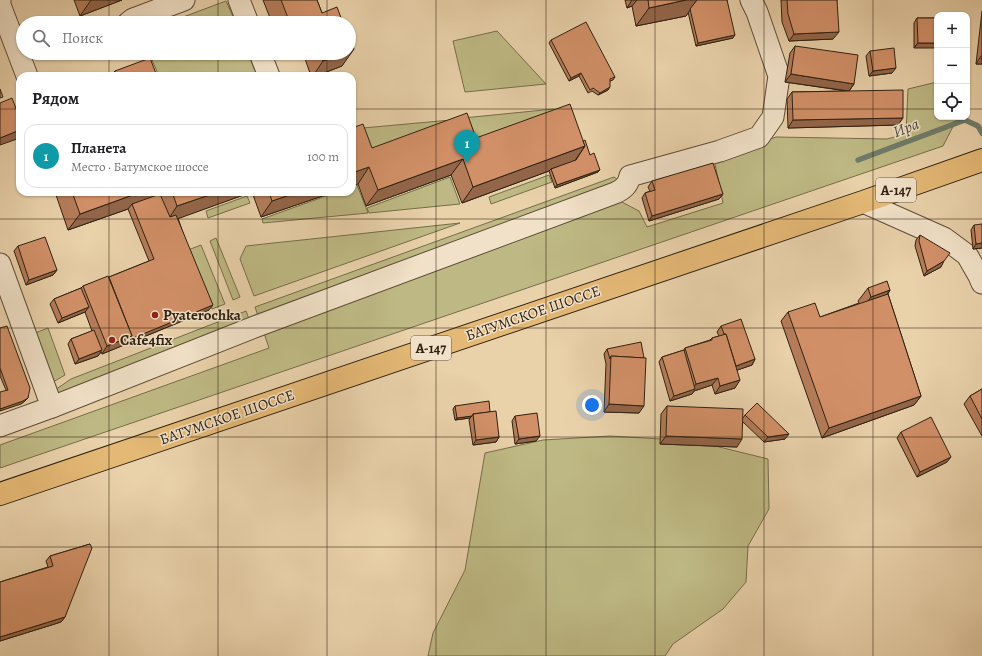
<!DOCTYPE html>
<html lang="ru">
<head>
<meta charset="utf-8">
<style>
	:root { --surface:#fff; --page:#f6f6f6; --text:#202124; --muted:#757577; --line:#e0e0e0; --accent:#8f2418 }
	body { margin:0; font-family:Alegreya,serif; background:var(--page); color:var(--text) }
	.controls { position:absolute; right:12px; top:12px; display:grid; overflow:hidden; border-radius:8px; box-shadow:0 1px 3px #0004 }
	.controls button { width:36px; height:36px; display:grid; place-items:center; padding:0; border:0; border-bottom:1px solid var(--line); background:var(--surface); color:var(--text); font:20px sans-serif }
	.you { position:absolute; left:592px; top:405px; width:14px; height:14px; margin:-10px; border:3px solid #fff; border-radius:50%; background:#1a73e8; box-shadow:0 0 0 6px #1a73e833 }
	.badge { display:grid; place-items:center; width:26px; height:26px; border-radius:50%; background:var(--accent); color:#fff; font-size:13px; font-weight:700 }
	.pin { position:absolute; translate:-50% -33px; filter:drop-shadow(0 1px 2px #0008) }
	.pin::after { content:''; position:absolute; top:21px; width:14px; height:12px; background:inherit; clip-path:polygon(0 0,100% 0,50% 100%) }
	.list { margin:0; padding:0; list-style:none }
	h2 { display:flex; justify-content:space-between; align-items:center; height:52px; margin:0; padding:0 16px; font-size:17px }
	h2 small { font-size:13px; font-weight:400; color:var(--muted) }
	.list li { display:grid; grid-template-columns:26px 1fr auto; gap:12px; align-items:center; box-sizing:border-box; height:64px; margin:0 8px 8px; padding:0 8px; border:1px solid var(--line); border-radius:12px }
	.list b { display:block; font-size:15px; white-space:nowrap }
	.list p { margin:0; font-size:13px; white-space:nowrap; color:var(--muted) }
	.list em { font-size:13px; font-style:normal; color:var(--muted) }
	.icon { flex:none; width:22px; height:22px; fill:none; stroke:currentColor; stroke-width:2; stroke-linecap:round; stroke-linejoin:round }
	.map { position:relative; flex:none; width:982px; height:656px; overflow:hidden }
	.search { position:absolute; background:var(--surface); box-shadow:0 1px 3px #0004; left:16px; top:16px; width:340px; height:44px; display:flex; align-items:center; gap:10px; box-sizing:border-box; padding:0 14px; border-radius:22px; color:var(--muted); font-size:15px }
	.panel { position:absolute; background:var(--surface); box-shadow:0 1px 3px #0004; left:16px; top:72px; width:340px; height:124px; border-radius:12px }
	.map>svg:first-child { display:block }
	.green { fill:#beb984; stroke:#766d4b }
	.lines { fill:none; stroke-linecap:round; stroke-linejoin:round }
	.stream { stroke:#6f7c6a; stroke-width:5.5 }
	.street-casing { stroke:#5e4d38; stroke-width:23 }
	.highway-casing { stroke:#2f2112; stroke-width:24 }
	.street { stroke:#f1e1c8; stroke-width:21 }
	.highway { stroke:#e4b875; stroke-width:22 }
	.wall { fill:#b57c59; stroke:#2f2112 }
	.shaded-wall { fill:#936549; stroke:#2f2112 }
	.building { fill:#d29068; stroke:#2f2112 }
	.grid { fill:none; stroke:#2f2112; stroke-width:1; stroke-opacity:0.55 }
	.poi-dot { fill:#8f2418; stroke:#f1e1c8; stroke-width:1.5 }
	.labels { text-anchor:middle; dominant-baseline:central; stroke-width:3; stroke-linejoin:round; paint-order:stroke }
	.shield { fill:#f1e1c8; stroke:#695b49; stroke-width:1 }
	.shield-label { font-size:14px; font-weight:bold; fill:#2f2112 }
	.street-label { font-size:15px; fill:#2f2112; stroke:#f1e1c8 }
	.poi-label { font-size:15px; font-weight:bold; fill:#2f2112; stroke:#f1e1c8; text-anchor:start }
	.water-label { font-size:16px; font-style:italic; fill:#4f4e3e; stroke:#f1e1c8 }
</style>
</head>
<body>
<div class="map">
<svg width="982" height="656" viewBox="0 0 982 656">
	<rect width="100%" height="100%" fill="#e9d1aa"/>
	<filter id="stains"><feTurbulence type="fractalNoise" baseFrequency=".005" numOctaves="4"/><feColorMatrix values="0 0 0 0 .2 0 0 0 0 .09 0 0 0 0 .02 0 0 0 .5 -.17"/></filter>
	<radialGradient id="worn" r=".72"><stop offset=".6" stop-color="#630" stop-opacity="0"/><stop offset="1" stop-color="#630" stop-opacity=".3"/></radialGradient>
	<g class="green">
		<polygon points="226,1 236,23 167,23"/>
		<polygon points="497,31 546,84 465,92 453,41"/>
		<polygon points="149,53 248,53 257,76 159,76"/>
		<polygon points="937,82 937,117 958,117 943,146 0,468 0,445 269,348 263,330 616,199 639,211 647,227 723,203 714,159 776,137 887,139 906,134 908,89"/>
		<polygon points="554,109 558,119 466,152 453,119"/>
		<polygon points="451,120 361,161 352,129"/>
		<polygon points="549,175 552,182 491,204 489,197"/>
		<polygon points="450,177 460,204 369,213 367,208"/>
		<polygon points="614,177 621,182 258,316 255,307"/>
		<polygon points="357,185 368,213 263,223 262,219 337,192 352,192 352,187"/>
		<polygon points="247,196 250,203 208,218 206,211"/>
		<polygon points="460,223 254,296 240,259 246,246"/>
		<polygon points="216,238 240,297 233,300 210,241"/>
		<polygon points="201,245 225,304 212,309 188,250"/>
		<polygon points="246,311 249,319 57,396 55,390 71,379"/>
		<polygon points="48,328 65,375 53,382 35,333"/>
		<polygon points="610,436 695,441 768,459 769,509 748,546 746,582 723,609 673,644 665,656 428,656 433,633 465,570 485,453 543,440"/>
	</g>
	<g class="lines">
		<polyline class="stream" points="858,160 965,120 978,126 982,133"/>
		<defs>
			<g id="street">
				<polyline points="0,0 0,5 27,76"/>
				<polyline points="239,0 248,23"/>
				<polyline points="128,23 133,19 184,0"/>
				<polyline points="260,53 269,76"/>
				<polyline points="863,202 944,238 967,255 979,276 982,283"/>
				<polyline points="0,264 52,407 0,426"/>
				<path d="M52,407l205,-81 358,-133c9,-4 13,-8 15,-17l90,-25 39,-14 14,-20 6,-41 -22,-64 -6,-12"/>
			</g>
			<polyline id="highway" points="0,494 863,202 982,160"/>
		</defs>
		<use href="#street" class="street-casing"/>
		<use href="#highway" class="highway-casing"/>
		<use href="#street" class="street"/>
		<use href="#highway" class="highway"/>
	</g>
	<g class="wall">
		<polygon points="74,0 122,0 80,16"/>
		<polygon points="263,0 317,0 322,13 343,23 272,23"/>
		<polygon points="625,0 727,0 733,38 696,46 688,12 686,16 636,26 632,6 627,8"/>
		<polygon points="781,0 837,0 833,39 789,41 782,22"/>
		<polygon points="982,11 982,64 976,64"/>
		<polygon points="917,18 937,18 914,48 914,23"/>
		<polygon points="551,40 615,77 613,80 610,81 608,90 598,95 592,91 588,93 579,76 569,81 549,43"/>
		<polygon points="795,46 854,84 849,91 898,125 788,128 787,99 792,92 846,91 785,82 790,53"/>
		<polygon points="870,51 892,73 869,76 866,56"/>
		<polygon points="303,53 349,53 342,66 316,76 311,76"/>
		<polygon points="115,71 157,76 114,76 113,73"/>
		<polygon points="476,138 583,141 598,172 555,188 549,171 462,203 451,175 366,206 358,184 372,148"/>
		<polygon points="652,181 723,194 719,199 649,221 642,198 645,193 650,191 648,187"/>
		<polygon points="55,192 334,192 261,217 252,192 178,218 209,310 102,354 101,352 98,356 75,364 68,344 71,339 92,331 85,312 58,323 50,304 54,299 81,288 83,286 109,277 149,261 128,209 68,230"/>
		<polygon points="974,225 982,248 973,249 971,230"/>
		<polygon points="920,235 941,267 924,276 915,246 916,240"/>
		<polygon points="18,246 57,270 53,275 26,285 14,251"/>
		<polygon points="868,288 890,290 888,294 921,396 914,405 822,438 781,321 788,312 820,317 859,303 858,301"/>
		<polygon points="721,326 755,359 752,365 737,370 735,388 715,394 712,385 694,391 692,394 670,401 659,362 662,357 684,350 685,348 710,340 712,338 719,336 717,332"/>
		<polygon points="0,328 28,398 26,400 21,404 6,390 0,376"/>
		<polygon points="607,349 639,413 604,412 606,364 604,354"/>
		<polygon points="982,389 982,436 964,404 970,396"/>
		<polygon points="455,406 490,412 499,437 496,442 473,445 469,420 470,418 455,420 453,409"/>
		<polygon points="667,406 743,418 745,415 785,439 764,442 743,422 737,447 660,444 661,414"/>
		<polygon points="515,416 536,441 515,444 512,421"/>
		<polygon points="901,432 947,462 917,477 897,438"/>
		<polygon points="90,544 65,617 61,622 0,641 0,582 48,567 46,561 50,556"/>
	</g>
	<g class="shaded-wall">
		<polygon points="91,0 122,0 80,16"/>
		<polygon points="632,0 637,0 632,6 627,8"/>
		<polygon points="686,0 697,0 686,16 636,26 649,8"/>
		<polygon points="839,32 833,39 789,41 794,34"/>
		<polygon points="735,35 733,38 696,46 698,43"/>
		<polygon points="918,43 937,43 937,48 914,48"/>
		<polygon points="354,49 342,66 316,76 313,76 323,61 344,53 349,53 349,51"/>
		<polygon points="981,56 982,56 982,64 976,64"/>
		<polygon points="896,68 892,73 869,76 873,71"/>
		<polygon points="581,73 579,76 569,81 571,78"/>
		<polygon points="791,74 854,84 849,91 785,82"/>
		<polygon points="610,87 608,90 598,95 600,93"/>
		<polygon points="903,118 898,125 788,128 793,120"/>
		<polygon points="20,130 20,134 17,139 0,145 0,138"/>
		<polygon points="585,146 574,162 551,169 549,171 462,203 473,187"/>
		<polygon points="463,159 451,175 366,206 378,190"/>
		<polygon points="369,167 358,184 352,186 352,173"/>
		<polygon points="600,170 598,172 555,188 557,185"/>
		<polygon points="141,192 162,192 157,199 132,204 128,209 68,230 80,214"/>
		<polygon points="218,192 252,192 166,223 177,206"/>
		<polygon points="298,192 334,192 261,217 272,201"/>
		<polygon points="723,194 719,199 649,221 652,216"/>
		<polygon points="982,243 982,248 973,249 976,244"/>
		<polygon points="944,261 941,267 924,276 927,271"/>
		<polygon points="57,270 53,275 26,285 29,280"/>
		<polygon points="890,290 881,303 861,310 871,297"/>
		<polygon points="213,305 209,310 102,354 107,346"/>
		<polygon points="89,307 85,312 58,323 62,318"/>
		<polygon points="102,350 98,356 75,364 79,359"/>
		<polygon points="755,359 752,365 732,372 736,366"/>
		<polygon points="718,378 712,385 694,391 692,394 670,401 674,396 692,390 696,384"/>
		<polygon points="740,380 735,388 715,394 720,386"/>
		<polygon points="921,396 914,405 822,438 829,428"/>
		<polygon points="28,398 26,400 21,404 0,411 0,409"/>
		<polygon points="609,404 644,406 639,413 604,412"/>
		<polygon points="472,416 470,418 455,420 457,418"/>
		<polygon points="789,434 785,439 764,442 768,437"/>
		<polygon points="540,436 536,441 515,444 519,439"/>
		<polygon points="666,436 742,439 737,447 660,444"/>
		<polygon points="499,437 496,442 473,445 476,440"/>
		<polygon points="951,457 947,462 917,477 920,472"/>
		<polygon points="65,617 61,622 0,641 0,637"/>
	</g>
	<g class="building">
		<polygon points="281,0 317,0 322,13 337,7 343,23 309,23 308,20 301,23 290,23"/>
		<polygon points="648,0 686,0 649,8"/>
		<polygon points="697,0 727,0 735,35 698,43 690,9"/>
		<polygon points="787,0 837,0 839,32 794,34 788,14"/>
		<polygon points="917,18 937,18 937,43 918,43"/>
		<polygon points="586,22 615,77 610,79 610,87 600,93 593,88 590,90 581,73 571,78 551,40"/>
		<polygon points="349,37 354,49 349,51"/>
		<polygon points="795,46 858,55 854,84 791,74"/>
		<polygon points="894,48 896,68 873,71 870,51"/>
		<polygon points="320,53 344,53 323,61"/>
		<polygon points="150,58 157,76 116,76 115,71"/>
		<polygon points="0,89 3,97 0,98"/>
		<polygon points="903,90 903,118 793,120 792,92"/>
		<polygon points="12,98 20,119 20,130 0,138 0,103"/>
		<polygon points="570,104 585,146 473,187 463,159 378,190 369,167 352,173 352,128 363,124 372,148 467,113 476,138"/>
		<polygon points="585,140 590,155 594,153 600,170 557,185 551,169 576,160 585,146 583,141"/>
		<polygon points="713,163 723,194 652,216 645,193 655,190 652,181"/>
		<polygon points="72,192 141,192 80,214"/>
		<polygon points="172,192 218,192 177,206"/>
		<polygon points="269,192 298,192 272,201"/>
		<polygon points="160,194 170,217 176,215 213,305 131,339 132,336 109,277 154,259 132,204"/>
		<polygon points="982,224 982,243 976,244 974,225"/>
		<polygon points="920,235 950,253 944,261 927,271 919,241"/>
		<polygon points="45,237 57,270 29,280 18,246"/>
		<polygon points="108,276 132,336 107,346 83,286"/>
		<polygon points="887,281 890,290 871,297 868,288"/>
		<polygon points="81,288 89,307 62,318 54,299"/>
		<polygon points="888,294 921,396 829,428 788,312 815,303 820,317"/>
		<polygon points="741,319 755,359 736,366 726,334 724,334 721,326"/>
		<polygon points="7,326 30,388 28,398 23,401 0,409 0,392 8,390 0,368 0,328"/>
		<polygon points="94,330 102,350 79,359 71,339"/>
		<polygon points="726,334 740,380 720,386 718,378 696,384 685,348 712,340 712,338"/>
		<polygon points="641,342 644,358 611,356 610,359 607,349"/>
		<polygon points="684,350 695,389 674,396 662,357"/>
		<polygon points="611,356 646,358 644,406 609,404"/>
		<polygon points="982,389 982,419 970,396"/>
		<polygon points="489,401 490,412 473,414 472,416 457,418 455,406"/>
		<polygon points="757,403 789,434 768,437 745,415"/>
		<polygon points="667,406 743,409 742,439 666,436"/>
		<polygon points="496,411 499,437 476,440 473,414"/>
		<polygon points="537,413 540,436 519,439 515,416"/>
		<polygon points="931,417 951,457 920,472 901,432"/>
		<polygon points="90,544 92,548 65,617 0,637 0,582 53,566 50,556"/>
	</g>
	<path class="grid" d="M109,0v23M218,0v23M327,0v23M436,0v656M546,0v656M655,0v656M764,0v656M873,0v656M109,53v23M218,53v23M327,53v23M0,109h20M352,109h585M967,109h15M109,192v464M218,192v464M327,192v464M0,219h982M0,328h982M0,437h982M0,547h982"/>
	<g class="poi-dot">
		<circle cx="155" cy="315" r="4"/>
		<circle cx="112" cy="340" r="4"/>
	</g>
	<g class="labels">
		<g class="shield">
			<rect x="876" y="178" width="40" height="24" rx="3"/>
			<rect x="411" y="336" width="40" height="24" rx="3"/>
		</g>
		<g class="shield-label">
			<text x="896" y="190">А-147</text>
			<text x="431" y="348">А-147</text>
		</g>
		<g class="street-label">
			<text transform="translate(533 313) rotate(-19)">БАТУМСКОЕ ШОССЕ</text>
			<text transform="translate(227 417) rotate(-19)">БАТУМСКОЕ ШОССЕ</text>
		</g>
		<g class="poi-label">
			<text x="163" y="315">Pyaterochka</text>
			<text x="120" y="340">Cafe4fix</text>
		</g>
		<g class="water-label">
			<text transform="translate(906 128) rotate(-21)">Ира</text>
		</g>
	</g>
	<rect width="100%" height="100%" filter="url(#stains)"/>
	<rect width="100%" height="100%" fill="url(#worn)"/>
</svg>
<div class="controls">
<button>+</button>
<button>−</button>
<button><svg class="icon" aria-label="locate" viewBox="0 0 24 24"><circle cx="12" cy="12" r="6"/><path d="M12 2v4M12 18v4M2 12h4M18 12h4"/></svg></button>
</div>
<div class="you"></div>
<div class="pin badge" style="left:467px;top:163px;background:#0f9aa8">1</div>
<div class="search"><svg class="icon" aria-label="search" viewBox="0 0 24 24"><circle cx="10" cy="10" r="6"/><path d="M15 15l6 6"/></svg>Поиск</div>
<section class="panel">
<h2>Рядом<small></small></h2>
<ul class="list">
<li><span class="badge" style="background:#0f9aa8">1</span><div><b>Планета</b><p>Место · Батумское шоссе</p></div><em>100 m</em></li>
</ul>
</section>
</div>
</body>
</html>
